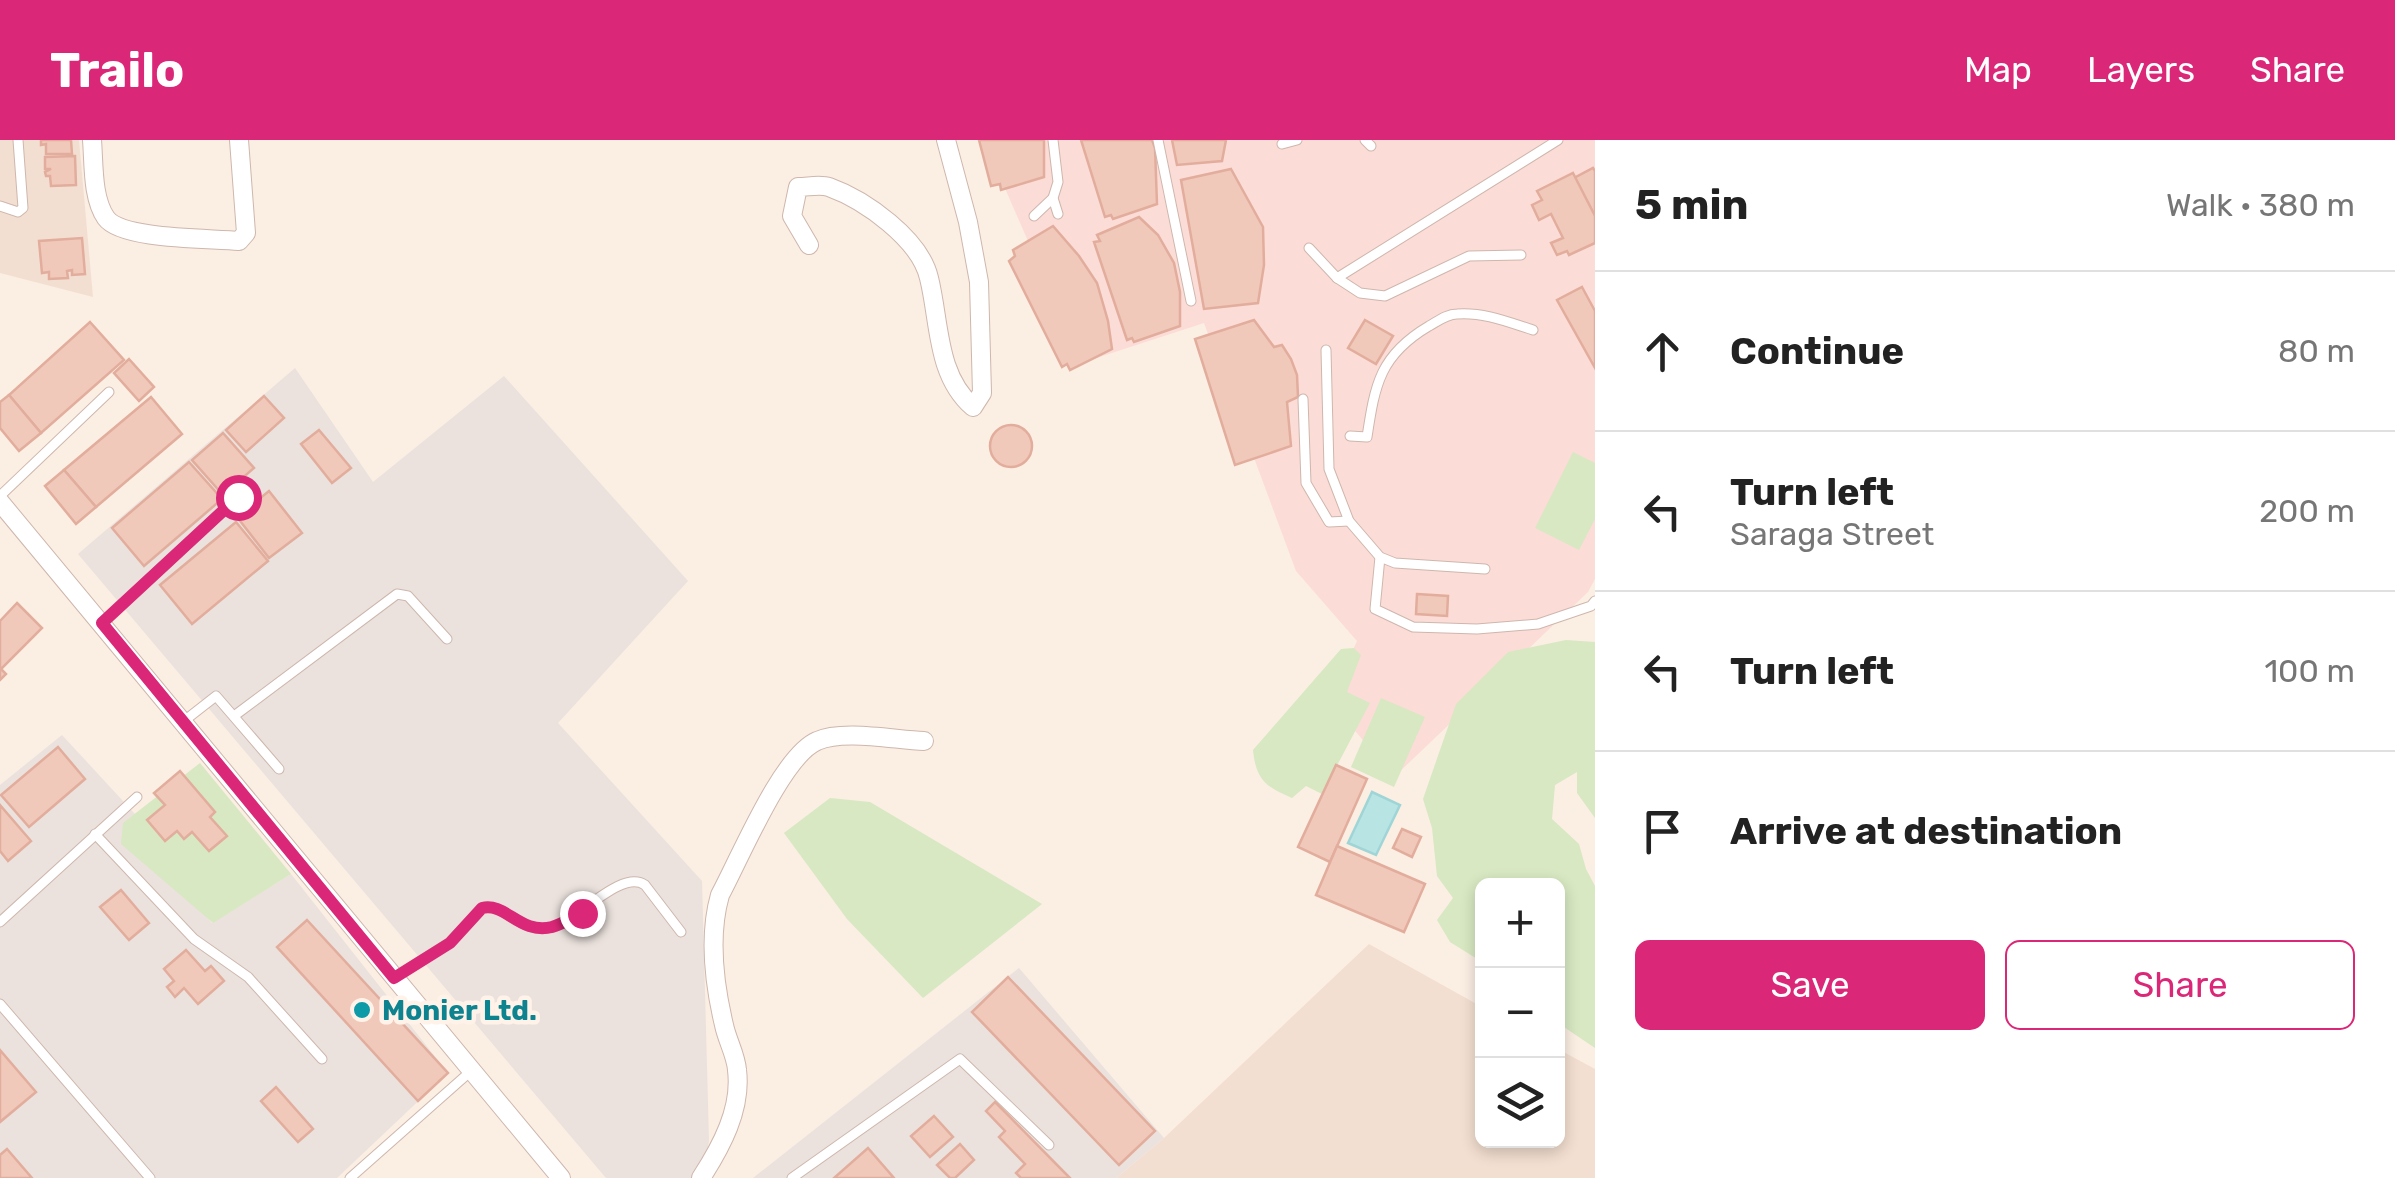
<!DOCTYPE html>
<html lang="en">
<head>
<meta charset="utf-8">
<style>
	:root { --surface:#fff; --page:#f6f6f6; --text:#222; --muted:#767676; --line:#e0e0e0; --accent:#db2777 }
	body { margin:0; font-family:Rubik,sans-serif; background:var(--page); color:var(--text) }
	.controls { position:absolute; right:30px; bottom:30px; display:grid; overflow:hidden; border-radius:15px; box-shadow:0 5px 15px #0003 }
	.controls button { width:90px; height:90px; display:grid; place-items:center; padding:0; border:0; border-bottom:2px solid var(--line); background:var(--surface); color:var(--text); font:50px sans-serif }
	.stop { position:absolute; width:30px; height:30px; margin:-22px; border:8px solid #db2777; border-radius:50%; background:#fff }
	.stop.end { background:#db2777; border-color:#fff; box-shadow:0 2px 10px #0008 }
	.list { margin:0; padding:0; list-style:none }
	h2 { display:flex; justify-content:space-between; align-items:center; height:130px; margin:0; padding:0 40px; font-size:42px }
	h2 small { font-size:32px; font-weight:400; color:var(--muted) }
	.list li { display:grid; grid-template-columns:65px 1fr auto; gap:30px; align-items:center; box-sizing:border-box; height:160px; padding:0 40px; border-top:2px solid var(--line) }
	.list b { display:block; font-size:38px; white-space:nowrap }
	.list p { margin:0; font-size:32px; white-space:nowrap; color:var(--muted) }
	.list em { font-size:32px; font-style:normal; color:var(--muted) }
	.actions { display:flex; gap:20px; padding:30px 40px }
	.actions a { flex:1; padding:22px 0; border:2px solid var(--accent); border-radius:15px; text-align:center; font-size:35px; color:var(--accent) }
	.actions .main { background:var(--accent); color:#fff }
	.icon { flex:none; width:55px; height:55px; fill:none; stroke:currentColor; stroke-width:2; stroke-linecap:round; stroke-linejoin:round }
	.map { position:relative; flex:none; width:1595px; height:1038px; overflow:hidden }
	header { display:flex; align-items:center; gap:60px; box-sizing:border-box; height:140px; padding:0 50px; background:var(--accent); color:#fff }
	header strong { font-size:48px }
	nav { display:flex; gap:55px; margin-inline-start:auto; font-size:35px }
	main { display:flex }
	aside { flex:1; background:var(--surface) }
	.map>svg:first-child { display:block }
	.residential { fill:#f3dfd1 }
	.commercial { fill:#fcdcd7 }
	.industrial { fill:#ebe2dd }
	.green { fill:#d7e8c2 }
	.water { fill:#b8e4e4; stroke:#9fd5d6; stroke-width:2.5 }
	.building { fill:#f0c9bb; stroke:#e2ad9c; stroke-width:2.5 }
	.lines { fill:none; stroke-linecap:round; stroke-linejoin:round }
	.service-casing { stroke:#ceb7ad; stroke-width:11 }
	.minor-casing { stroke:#ceb7ad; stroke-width:20 }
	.service { stroke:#fff; stroke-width:9 }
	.minor { stroke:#fff; stroke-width:18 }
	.route { stroke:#db2777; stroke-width:12 }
	.culture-dot { fill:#0f9aa8; stroke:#fff3e9; stroke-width:4 }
	.labels { text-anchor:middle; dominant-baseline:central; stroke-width:9; stroke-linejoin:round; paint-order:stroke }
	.culture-label { font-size:28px; font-weight:bold; fill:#0d838f; stroke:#fff3e9; text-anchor:start }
</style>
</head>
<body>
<header>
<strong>Trailo</strong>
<nav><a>Map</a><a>Layers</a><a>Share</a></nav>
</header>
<main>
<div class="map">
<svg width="1595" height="1038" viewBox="0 0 1595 1038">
	<rect width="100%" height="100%" fill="#fbeee3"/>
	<g class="residential">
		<polygon points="0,0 79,0 93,157 0,133"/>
		<polygon points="1369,804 1482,867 1482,1000 1558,1000 1558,909 1595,929 1595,1038 1116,1038 1164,998"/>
	</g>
	<polygon class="commercial" points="984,0 1595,0 1595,439 1588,452 1394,637 1330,561 1357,501 1296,431 1204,183 1081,223"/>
	<g class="industrial">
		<polygon points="295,228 373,342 504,236 688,441 558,583 702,741 709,1001 703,1035 698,1038 606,1038 78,414"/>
		<polygon points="62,595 135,674 123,684 212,783 291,734 448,933 337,1038 0,1038 0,645"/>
		<polygon points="1019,828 1164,998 1116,1038 753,1038"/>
	</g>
	<g class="green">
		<polygon points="1573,312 1595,323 1595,379 1579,410 1535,388"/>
		<polygon points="1566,500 1595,502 1595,678 1577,653 1577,632 1555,645 1552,679 1579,704 1586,729 1595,746 1595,908 1558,883 1558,746 1482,746 1482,822 1450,802 1437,780 1453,758 1437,736 1432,688 1423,659 1456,564 1508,512"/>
		<path d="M1354,508l7,7 -14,37 23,11 -48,91 -16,-8 -14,12c-26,-11 -36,-18 -39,-48l88,-101z"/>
		<polygon points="1381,558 1425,577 1394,647 1351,627"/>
		<polygon points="200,623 291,734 213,783 121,704 123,683"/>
		<polygon points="830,658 870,662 1042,764 923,858 847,779 784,693"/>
	</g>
	<polygon class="water" points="1372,652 1400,665 1376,715 1348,703"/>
	<g class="building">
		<polygon points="41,0 71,0 72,14 46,14 46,4 41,5"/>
		<polygon points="979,0 1044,0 1044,37 1001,50 1000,44 991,46"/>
		<polygon points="1081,0 1152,0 1155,8 1157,64 1113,79 1111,75 1105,77"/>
		<polygon points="1172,0 1226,0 1222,21 1177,25"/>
		<polygon points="75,16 76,45 51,46 50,36 46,36 45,32 51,29 45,29 45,17"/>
		<polygon points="1593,28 1595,31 1595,76 1574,38"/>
		<polygon points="1231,29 1263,87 1264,125 1258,163 1204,169 1181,40"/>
		<polygon points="1573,33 1595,76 1595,103 1569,115 1567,111 1557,115 1551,103 1563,98 1551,74 1539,80 1532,65 1542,60 1537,51"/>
		<polygon points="1139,77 1158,95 1174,123 1180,152 1180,186 1134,202 1132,198 1127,200 1094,102 1100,101 1097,95"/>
		<polygon points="1053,86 1079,116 1097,143 1108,181 1112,209 1070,230 1067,224 1062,227 1009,121 1015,116 1013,110"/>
		<polygon points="82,98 85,134 72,135 72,130 67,131 68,138 49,139 49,132 42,133 39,101"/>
		<polygon points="1582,147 1595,171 1595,228 1557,160"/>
		<polygon points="1254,180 1274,207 1282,205 1291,219 1297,235 1298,257 1287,262 1291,306 1235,325 1195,199"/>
		<polygon points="1365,180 1393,196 1376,224 1348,208"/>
		<polygon points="90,182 124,220 41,293 9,255"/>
		<polygon points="129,219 154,247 139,261 114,233"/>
		<polygon points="9,255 41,293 19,311 0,288 0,262"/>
		<polygon points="264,256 284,278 246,312 226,290"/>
		<polygon points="151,257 182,294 96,367 64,330"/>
		<circle cx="1011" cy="306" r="21"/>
		<polygon points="319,290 351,328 332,343 301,304"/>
		<polygon points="223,293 254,328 223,355 192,320"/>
		<polygon points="189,322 222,359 144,426 112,388"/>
		<polygon points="64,330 96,367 76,384 45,346"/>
		<polygon points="269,351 302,393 269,418 237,377"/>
		<polygon points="236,382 268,421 192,484 160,445"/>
		<polygon points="1417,454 1448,456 1447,476 1416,474"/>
		<polygon points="17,463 42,488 1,529 6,534 0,540 0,481"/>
		<polygon points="58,607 85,639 29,687 1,655"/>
		<polygon points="1336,625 1367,639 1330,722 1298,707"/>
		<polygon points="180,631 215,672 210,677 227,696 209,711 192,692 184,699 177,691 165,701 147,680 165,665 154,653"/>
		<polygon points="0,665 31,701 8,721 0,711"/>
		<polygon points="1402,689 1421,697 1412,717 1393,708"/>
		<polygon points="1337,706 1425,744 1404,792 1316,755"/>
		<polygon points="121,750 149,783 129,800 100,767"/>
		<polygon points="307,780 448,933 418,961 277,807"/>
		<polygon points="186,810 205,831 211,826 224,841 198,864 184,848 175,857 167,847 174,841 164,829"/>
		<polygon points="1008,837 1155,991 1119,1025 972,872"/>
		<polygon points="0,910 36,952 0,982"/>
		<polygon points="276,947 313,989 298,1002 261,961"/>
		<polygon points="995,962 1063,1031 1070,1038 1021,1038 1016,1033 1025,1024 999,997 1005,991 986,971"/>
		<polygon points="934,976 953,997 930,1017 911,996"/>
		<polygon points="960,1004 974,1020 955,1038 950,1038 937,1025"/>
		<polygon points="868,1008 894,1038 834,1038"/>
		<polygon points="7,1009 32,1038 0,1038 0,1015"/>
	</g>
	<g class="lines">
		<defs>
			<g id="service">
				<polyline points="1053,0 1058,42 1053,58 1058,74"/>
				<polyline points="1158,0 1191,161"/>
				<polyline points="1365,0 1371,6"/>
				<polyline points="1282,4 1297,0"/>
				<polyline points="0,66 18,72 23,68 18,0"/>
				<polyline points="1034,76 1053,58"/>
				<polyline points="1309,108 1337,138 1558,0"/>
				<polyline points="1337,138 1360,153 1385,156 1469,116 1521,115"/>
				<polyline points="1326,210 1329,329 1349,381 1380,417 1395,423 1485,429"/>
				<polyline points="1303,259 1306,343 1329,382 1349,381"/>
				<path d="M1350,296l17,1c8,-53 13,-82 62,-111 9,-5 18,-12 28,-12 27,-2 51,8 76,16"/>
				<polyline points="0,356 109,252"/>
				<polyline points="1380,417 1375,469 1413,487 1477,489 1538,484 1591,466 1595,461"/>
				<polyline points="102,483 238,357"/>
				<polyline points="234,576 397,454 408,456 447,499"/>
				<polyline points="184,581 216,556 279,629"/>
				<polyline points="95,694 194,799 248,837 322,919"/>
				<polyline points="0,782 137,657"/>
				<path d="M394,838l55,-35 33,-35c25,-6 39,30 74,18 25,-10 67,-57 89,-41l36,47"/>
				<polyline points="0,864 150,1038"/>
				<polyline points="350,1038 471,931"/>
				<polyline points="792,1038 960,919 1049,1005"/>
			</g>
			<g id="minor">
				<path d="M92,0c2,24 0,58 14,78 16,22 105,20 133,23l7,-8 -7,-93"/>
				<path d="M809,105l-17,-29 6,-29c10,0 22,-3 31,0 36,13 91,52 100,91 11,44 7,97 44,129l9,-14 -3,-111 -11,-60 -22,-82"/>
				<polyline points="0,362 561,1038"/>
				<path d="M701,1038c20,-31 41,-69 36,-108 -1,-15 -10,-30 -13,-45 -10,-42 -16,-88 -4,-130 20,-37 62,-139 97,-154 26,-12 78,-1 107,0"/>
			</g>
		</defs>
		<use href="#service" class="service-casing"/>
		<use href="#minor" class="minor-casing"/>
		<use href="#service" class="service"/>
		<use href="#minor" class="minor"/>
	</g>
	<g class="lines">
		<path class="route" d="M238,357l-136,126 292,355 56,-35 32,-35c24,-6 38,27 70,19 10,-3 20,-9 30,-14"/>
	</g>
	<circle class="culture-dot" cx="362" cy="870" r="10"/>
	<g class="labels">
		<g class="culture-label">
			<text x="382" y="870">Monier Ltd.</text>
		</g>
	</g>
</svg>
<div class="controls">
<button>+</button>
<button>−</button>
<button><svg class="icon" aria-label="layers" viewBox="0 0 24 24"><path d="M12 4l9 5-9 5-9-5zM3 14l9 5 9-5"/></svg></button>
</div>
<div class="stop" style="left:238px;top:357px"></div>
<div class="stop end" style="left:582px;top:773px"></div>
</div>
<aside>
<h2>5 min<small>Walk · 380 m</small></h2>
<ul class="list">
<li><svg class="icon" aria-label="ahead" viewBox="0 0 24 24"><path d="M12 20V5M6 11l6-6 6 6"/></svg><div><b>Continue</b></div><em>80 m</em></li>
<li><svg class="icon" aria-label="left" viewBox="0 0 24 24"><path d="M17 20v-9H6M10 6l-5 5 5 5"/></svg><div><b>Turn left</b><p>Saraga Street</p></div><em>200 m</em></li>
<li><svg class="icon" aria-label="left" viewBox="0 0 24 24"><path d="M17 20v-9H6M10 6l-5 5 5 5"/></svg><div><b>Turn left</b></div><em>100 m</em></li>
<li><svg class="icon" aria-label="arrive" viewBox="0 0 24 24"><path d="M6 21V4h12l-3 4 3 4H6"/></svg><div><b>Arrive at destination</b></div></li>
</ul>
<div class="actions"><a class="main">Save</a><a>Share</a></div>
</aside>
</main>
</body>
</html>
